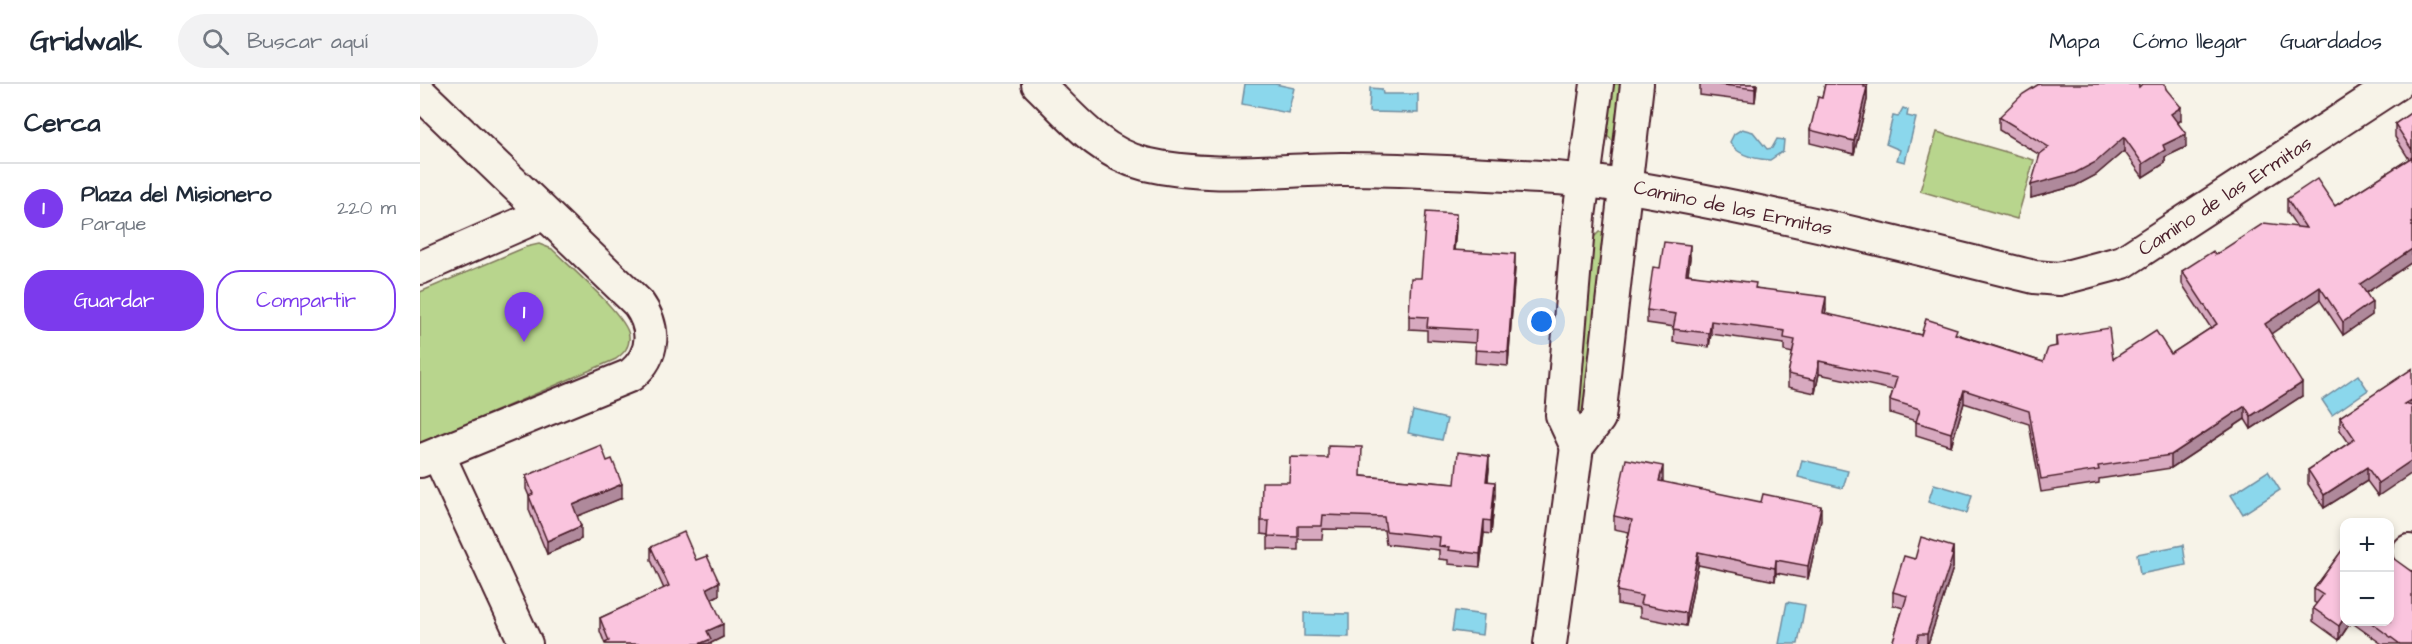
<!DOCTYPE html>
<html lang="es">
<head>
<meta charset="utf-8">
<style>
	:root { --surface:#fff; --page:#f2f2f3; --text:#1f2937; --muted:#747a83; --line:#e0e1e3; --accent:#7c3aed }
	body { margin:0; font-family:"Architects Daughter",sans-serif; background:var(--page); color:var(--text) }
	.controls { position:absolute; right:18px; bottom:18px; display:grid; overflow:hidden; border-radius:12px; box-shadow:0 3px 9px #0003 }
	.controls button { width:54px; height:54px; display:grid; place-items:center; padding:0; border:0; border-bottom:2px solid var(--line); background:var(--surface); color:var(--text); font:30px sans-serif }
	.you { position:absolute; left:1122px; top:238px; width:21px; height:21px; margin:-15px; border:4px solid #fff; border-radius:50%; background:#1a73e8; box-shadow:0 0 0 9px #1a73e833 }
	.badge { display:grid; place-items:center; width:39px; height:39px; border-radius:50%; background:var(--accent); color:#fff; font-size:20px; font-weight:700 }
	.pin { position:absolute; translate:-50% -50px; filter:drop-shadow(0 2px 3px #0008) }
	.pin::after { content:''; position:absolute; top:32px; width:21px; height:18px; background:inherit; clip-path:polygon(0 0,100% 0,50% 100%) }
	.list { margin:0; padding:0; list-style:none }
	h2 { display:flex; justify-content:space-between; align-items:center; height:78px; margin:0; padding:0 24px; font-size:26px }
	h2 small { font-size:20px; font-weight:400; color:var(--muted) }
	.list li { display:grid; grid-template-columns:39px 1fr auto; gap:18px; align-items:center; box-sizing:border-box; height:90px; padding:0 24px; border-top:2px solid var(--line) }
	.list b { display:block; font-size:22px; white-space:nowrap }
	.list p { margin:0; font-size:20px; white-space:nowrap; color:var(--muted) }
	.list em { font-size:20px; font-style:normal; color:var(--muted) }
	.actions { display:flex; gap:12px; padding:18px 24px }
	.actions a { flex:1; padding:14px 0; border:2px solid var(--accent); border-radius:24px; text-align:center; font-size:21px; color:var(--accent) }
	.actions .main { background:var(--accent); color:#fff }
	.icon { flex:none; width:33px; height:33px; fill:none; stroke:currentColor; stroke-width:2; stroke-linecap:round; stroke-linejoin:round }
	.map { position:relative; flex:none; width:1992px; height:560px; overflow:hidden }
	header { display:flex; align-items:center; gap:36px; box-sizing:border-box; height:84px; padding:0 30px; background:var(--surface); border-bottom:2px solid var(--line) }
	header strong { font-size:28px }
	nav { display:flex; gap:33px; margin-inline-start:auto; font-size:21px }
	.search { width:420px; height:54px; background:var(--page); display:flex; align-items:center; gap:15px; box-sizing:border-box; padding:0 21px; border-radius:33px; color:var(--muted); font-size:22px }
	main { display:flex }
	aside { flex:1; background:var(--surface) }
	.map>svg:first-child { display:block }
	.green { fill:#b8d58d; stroke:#817a5c; stroke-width:1.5 }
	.water { fill:#8bd7ec; stroke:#718d9f; stroke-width:1.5 }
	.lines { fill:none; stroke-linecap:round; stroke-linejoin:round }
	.minor-casing { stroke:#4a1f2b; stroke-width:36 }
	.minor { stroke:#f7f3e8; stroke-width:32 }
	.wall { fill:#d7a9bf; stroke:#4a1f2b; stroke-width:1.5 }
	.shaded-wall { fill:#af899b; stroke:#4a1f2b; stroke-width:1.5 }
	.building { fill:#fac4de; stroke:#4a1f2b; stroke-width:1.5 }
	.labels { text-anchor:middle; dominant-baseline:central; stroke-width:5; stroke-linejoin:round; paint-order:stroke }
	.street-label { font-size:20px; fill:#4a1f2b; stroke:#f7f3e8 }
</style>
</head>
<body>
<header>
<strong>Gridwalk</strong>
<div class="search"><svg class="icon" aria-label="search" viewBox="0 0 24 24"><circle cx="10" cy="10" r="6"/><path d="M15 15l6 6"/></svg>Buscar aquí</div>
<nav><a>Mapa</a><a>Cómo llegar</a><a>Guardados</a></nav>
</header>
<main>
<aside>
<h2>Cerca<small></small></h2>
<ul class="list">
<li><span class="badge">1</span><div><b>Plaza del Misionero</b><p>Parque</p></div><em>220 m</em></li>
</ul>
<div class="actions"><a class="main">Guardar</a><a>Compartir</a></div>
</aside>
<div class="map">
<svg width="1992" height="560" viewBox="0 0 1992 560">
	<rect width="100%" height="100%" fill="#f7f3e8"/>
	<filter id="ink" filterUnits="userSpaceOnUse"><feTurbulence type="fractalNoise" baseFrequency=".0167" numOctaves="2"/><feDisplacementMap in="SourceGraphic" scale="12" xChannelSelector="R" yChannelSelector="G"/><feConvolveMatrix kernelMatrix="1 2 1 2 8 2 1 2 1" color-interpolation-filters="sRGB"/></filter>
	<g filter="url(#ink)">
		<g class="green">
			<polygon points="1192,0 1207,0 1201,51 1194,58 1185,50"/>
			<polygon points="1517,48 1614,76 1597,135 1500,107"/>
			<polygon points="1179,148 1186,148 1189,154 1163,335 1153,329 1173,154"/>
			<path d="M119,160l13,5c16,16 76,68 77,87 1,11 -5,17 -13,23l-196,85v-152l106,-45z"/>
		</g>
		<g class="water">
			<polygon points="825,0 855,0 874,4 868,29 822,20"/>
			<polygon points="950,4 962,5 963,10 998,10 998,29 949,28"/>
			<polygon points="1483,24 1488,26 1487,32 1496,34 1485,78 1477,76 1480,66 1466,60 1473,32 1478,33"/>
			<path d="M1322,45l11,3 14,17 5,-1 5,-9 7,1 -1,11 -13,9c-15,-1 -33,-4 -40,-18l4,-8z"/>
			<polygon points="1938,291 1948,306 1912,331 1902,316"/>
			<polygon points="993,327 1027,335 1022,356 988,349"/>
			<polygon points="1382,376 1428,387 1423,404 1378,393"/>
			<polygon points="1848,387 1860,406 1823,430 1811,411"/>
			<polygon points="1514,400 1552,411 1547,429 1508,418"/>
			<polygon points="1763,461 1766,481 1720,490 1717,470"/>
			<polygon points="1367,518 1385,521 1378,560 1359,560"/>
			<polygon points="1035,527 1064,531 1062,551 1032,547"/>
			<polygon points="884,529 929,530 929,553 884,552"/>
		</g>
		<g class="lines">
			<defs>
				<g id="minor">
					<path d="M618,0c32,31 61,69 107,80 64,15 132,6 197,5 66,0 132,4 198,8 60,3 120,15 180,27 105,21 209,47 314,73l25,2 64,-17 273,-178"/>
					<path d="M0,9l218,210c18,25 17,52 -7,72l-211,86"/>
					<polyline points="0,184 123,130"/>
					<polyline points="1157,363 1142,331 1159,132 1177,0"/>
					<polyline points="18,370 106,560"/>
					<polyline points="1989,467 1992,470"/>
					<polyline points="1130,560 1157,363 1179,334 1217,0"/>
				</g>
			</defs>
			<use href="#minor" class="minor-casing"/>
			<use href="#minor" class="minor"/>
		</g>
		<g class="wall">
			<polygon points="1280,0 1337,0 1335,18 1280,11"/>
			<polygon points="1405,0 1448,0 1447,3 1447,16 1434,70 1390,59 1390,46 1402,14"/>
			<polygon points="1719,3 1746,5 1761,36 1758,39 1766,63 1745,73 1745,79 1723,93 1704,67 1676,91 1655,102 1611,114 1620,71 1579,46 1579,33"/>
			<polygon points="1992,28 1992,178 1946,209 1952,231 1923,251 1900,216 1850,250 1882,312 1831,345 1825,335 1751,384 1679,395 1679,399 1621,408 1609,340 1544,319 1531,362 1496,351 1496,337 1470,329 1470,316 1473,306 1399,290 1395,309 1368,303 1368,290 1373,269 1364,267 1364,260 1291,250 1289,263 1253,258 1254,243 1227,239 1227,226 1270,174 1268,190 1336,204 1406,226 1405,230 1501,251 1537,250 1623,278 1636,263 1636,253 1693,275 1751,270 1791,244 1762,200 1762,187 1795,171 1877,143 1867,128 1867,115 1915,122 1989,75 1975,53 1975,40"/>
			<polygon points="1036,143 1034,166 1095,183 1088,282 1055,279 1056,259 1007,256 1007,246 989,245 989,232 1001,194"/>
			<polygon points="1992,285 1958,412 1947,397 1904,424 1888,400 1888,386 1929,359 1920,346 1920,333"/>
			<polygon points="1069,385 1068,397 1075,411 1071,450 1064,449 1060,483 1028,480 1028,476 1019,475 1019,466 966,460 964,446 903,445 902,455 878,455 878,466 848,465 848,451 841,450 841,437 942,392 1035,400"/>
			<polygon points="106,392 202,414 157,432 161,455 127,470 109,426 109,412 106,405"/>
			<polygon points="1243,396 1242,398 1401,436 1388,495 1356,489 1355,497 1278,481 1266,542 1220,533 1220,524 1197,520 1197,507 1209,448 1194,445 1194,432"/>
			<polygon points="231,463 276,476 299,511 292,515 303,553 291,559 291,560 185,560 180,547 180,534 244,505 231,476"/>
			<polygon points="1533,463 1533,484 1508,560 1472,560 1483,524 1473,521 1473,508 1495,475"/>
			<polygon points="1923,465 1924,537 1970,537 1992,560 1962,560 1931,538 1919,556 1893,537 1893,524 1897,520 1894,518 1894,505"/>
		</g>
		<g class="shaded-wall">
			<polygon points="1335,0 1337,0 1335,18"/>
			<polygon points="1447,3 1447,16 1434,70 1434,57"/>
			<polygon points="1761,23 1761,36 1751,43 1751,30"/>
			<polygon points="1766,50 1766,63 1745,73 1745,79 1723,93 1723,80 1743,61"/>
			<polygon points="1704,53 1704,67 1676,91 1655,102 1611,114 1611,101"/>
			<polygon points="1036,130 1036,143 1033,179 1033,166"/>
			<polygon points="1270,161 1270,174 1266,203 1266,190"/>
			<polygon points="1992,165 1992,178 1940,213 1940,200"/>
			<polygon points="1095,170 1095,183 1088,282 1088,268"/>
			<polygon points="1900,203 1900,216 1845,254 1845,240"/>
			<polygon points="1406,213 1406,226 1403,243 1403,229"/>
			<polygon points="1952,218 1952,231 1923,251 1923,238"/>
			<polygon points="1291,237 1291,250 1289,263 1289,249"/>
			<polygon points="1399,277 1399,290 1395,309 1395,296"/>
			<polygon points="1882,299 1882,312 1831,345 1831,332"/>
			<polygon points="1544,306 1544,319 1531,362 1531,349"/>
			<polygon points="1992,316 1992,329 1985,320"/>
			<polygon points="1825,322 1825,335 1751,384 1751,371"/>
			<polygon points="1069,372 1069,385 1066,410 1066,397"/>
			<polygon points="1992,376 1992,389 1958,412 1958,399"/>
			<polygon points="1243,382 1243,396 1239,410 1239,397"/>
			<polygon points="1947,383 1947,397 1904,424 1904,411"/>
			<polygon points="1075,398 1075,411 1071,450 1071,437"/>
			<polygon points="202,400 202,414 153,434 153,421"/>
			<polygon points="1401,422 1401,436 1388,495 1388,482"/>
			<polygon points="1064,436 1064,449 1060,483 1060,470"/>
			<polygon points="161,442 161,455 127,470 127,457"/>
			<polygon points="1533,463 1533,484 1508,560 1507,560 1507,550"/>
			<polygon points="1278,468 1278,481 1266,542 1266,529"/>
			<polygon points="1356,476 1356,489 1355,497 1355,484"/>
			<polygon points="299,498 299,511 287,517 287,504"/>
			<polygon points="1924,534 1924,537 1931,537 1919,556 1919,542"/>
			<polygon points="303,540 303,553 291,559 291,560 279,560 287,547"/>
		</g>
		<g class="building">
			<polygon points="1295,0 1335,0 1335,5"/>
			<polygon points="1405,0 1444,0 1444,3 1447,3 1434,57 1390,46 1398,13 1402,14"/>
			<polygon points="1619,0 1718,0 1719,3 1722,0 1745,0 1746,5 1761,23 1751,30 1766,50 1743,61 1745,66 1723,80 1704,53 1676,78 1655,89 1611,101 1620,70 1629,63 1579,33 1603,10"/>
			<polygon points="1992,28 1992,66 1975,40"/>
			<polygon points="1992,73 1992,165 1940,200 1952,218 1923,238 1900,203 1845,240 1882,299 1831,332 1825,322 1751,371 1678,382 1679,386 1621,395 1609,327 1544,306 1531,349 1496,338 1500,325 1470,316 1477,294 1399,277 1395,296 1368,290 1375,256 1364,254 1365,247 1291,237 1289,249 1253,245 1256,230 1227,226 1233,183 1240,184 1244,158 1270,161 1266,190 1336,199 1335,204 1406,213 1403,229 1501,251 1506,235 1537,245 1535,250 1623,278 1628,264 1637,262 1636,253 1689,244 1693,275 1736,247 1751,270 1797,240 1762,187 1793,167 1795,171 1844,139 1886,144 1867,115 1897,95 1915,122"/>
			<polygon points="1006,128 1036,130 1033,166 1095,170 1088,268 1055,266 1056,246 1007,243 1008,233 989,232 991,194 1001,194"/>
			<polygon points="1992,285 1992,316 1985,320 1992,322 1992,376 1958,399 1947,383 1904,411 1888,386 1935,355 1920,333"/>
			<polygon points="181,361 187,377 192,375 202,400 153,421 161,442 127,457 109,412 113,410 106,392"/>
			<polygon points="908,362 942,363 941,392 1035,400 1038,368 1069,372 1066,397 1075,398 1071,437 1064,436 1060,470 1028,466 1029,463 1019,462 1020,453 966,447 964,433 903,431 902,442 878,442 878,453 848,452 849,437 841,437 842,398 869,398 870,373 908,374"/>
			<polygon points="1206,375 1243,382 1239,397 1341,418 1343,410 1401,422 1388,482 1356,476 1355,484 1278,468 1266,529 1220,520 1222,512 1197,507 1212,436 1194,432"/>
			<polygon points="264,448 276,476 287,472 299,498 287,504 303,540 287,547 291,555 279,560 186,560 185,559 189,557 180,534 249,502 231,463"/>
			<polygon points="1501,453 1533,463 1531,470 1533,471 1507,550 1499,550 1496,560 1472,560 1487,512 1473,508 1484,472 1495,475"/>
			<polygon points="1923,465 1924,467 1924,534 1919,542 1893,524 1903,511 1894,505"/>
			<polygon points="1970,472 1992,488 1992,560 1980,560 1949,537 1970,537"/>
		</g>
	</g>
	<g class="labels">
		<g class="street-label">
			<text transform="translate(1805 112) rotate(-33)">Camino de las Ermitas</text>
			<text transform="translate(1313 124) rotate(12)">Camino de las Ermitas</text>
		</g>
	</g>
</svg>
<div class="controls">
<button>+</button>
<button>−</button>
</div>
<div class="you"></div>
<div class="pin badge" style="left:104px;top:258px">1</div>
</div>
</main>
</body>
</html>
